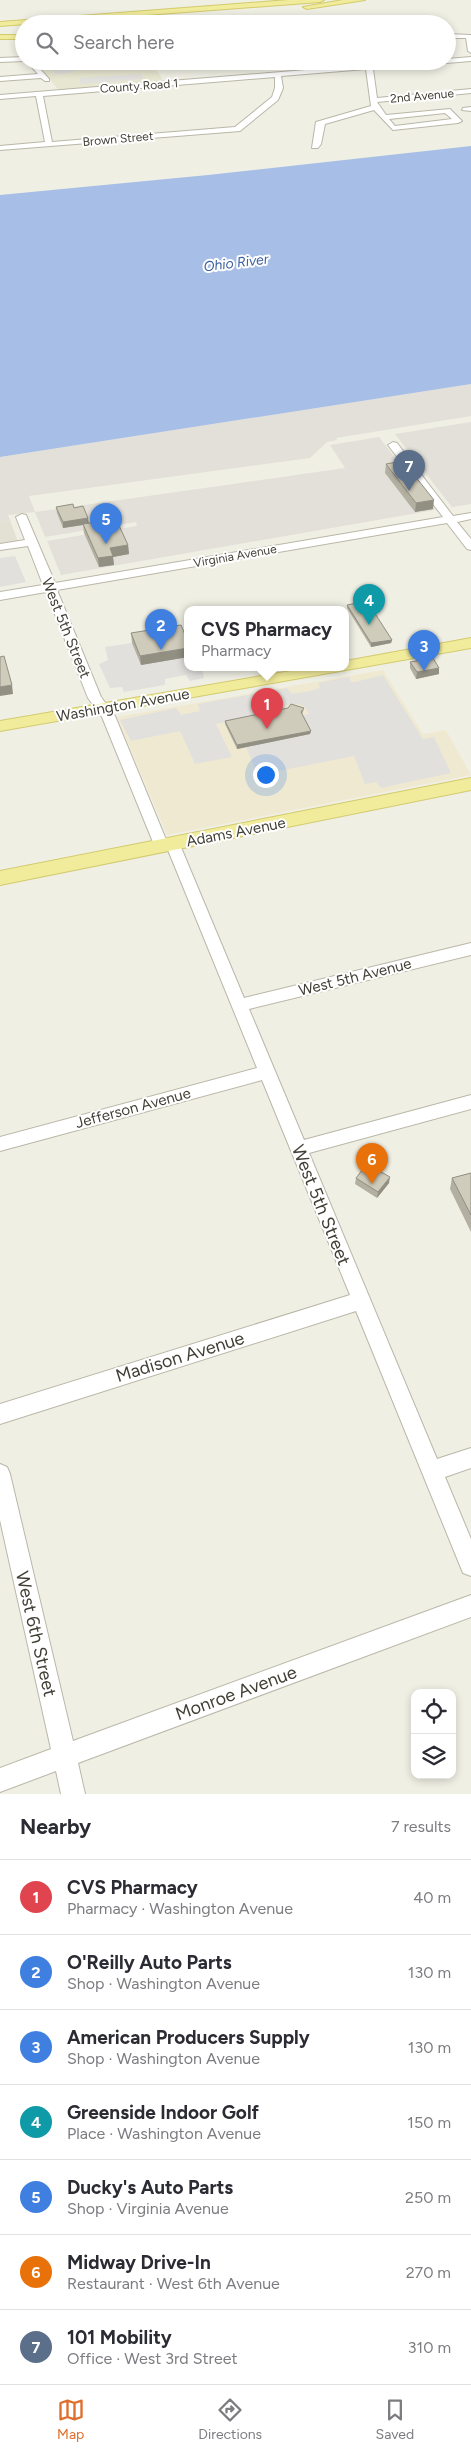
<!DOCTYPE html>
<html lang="en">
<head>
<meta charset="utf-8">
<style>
	:root { --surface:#fff; --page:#f7f7f7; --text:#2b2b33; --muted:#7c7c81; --line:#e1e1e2; --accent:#de6e2c }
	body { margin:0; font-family:Figtree,sans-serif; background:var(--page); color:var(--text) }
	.controls { position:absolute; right:15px; bottom:15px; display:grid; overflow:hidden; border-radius:10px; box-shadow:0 2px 8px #0003 }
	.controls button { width:45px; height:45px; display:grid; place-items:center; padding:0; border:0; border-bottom:1px solid var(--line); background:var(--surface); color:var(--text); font:25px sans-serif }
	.you { position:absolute; left:265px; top:774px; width:18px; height:18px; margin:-12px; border:4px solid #fff; border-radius:50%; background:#1a73e8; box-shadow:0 0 0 8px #1a73e833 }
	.badge { display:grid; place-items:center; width:32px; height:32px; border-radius:50%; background:var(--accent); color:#fff; font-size:16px; font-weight:700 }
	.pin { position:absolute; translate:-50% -41px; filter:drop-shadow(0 1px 2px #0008) }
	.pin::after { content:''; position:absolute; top:26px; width:18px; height:15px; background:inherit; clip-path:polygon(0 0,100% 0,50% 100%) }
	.popup { position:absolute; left:184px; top:606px; width:165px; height:65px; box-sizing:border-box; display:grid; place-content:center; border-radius:10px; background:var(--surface); filter:drop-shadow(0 1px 4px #0005); font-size:16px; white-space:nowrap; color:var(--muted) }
	.popup b { font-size:19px; color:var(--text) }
	.popup::after { content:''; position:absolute; left:50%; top:100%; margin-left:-10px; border:10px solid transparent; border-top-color:var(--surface) }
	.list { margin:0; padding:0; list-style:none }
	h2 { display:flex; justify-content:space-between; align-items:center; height:65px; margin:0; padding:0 20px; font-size:21px }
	h2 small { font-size:16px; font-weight:400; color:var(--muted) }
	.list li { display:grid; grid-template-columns:32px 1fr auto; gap:15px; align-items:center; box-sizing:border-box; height:75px; padding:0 20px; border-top:1px solid var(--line) }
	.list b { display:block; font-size:19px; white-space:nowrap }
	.list p { margin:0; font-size:16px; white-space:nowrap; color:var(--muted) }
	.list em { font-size:16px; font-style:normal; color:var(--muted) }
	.icon { flex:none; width:28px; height:28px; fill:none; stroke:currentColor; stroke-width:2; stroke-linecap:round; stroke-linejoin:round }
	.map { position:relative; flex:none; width:471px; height:1794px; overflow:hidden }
	.search { position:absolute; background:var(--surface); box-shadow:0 2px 8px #0003; left:15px; right:15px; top:15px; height:55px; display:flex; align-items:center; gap:12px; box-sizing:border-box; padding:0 18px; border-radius:28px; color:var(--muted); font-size:19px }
	.sheet { height:590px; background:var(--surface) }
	nav { display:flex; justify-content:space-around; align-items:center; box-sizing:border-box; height:70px; border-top:1px solid var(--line); background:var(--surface); font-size:14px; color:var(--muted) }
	nav a { display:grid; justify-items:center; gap:2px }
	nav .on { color:var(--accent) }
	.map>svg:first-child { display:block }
	.residential { fill:#e3e1d3 }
	.commercial { fill:#f0e9d1 }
	.industrial { fill:#e2e0d9 }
	.education { fill:#e7e6d0 }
	.parking { fill:#e1e0dc }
	.water { fill:#a7bee6 }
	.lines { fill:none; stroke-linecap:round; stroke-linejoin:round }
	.minor-casing { stroke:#bab7a8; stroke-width:2 }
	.major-casing { stroke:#d3cb6e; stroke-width:2 }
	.minor { fill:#fff; fill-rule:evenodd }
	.major { fill:#f1eb9c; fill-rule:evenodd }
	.wall { fill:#b3afa1 }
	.shaded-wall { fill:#928f83 }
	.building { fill:#d0ccbb; stroke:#928f83 }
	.labels { text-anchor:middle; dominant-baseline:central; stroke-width:4; stroke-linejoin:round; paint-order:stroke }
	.far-street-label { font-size:12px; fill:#413f35; stroke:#fff }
	.far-water-label { font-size:14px; font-style:italic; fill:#3c609e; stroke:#fff }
	.street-label { font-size:15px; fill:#413f35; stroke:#fff }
	.near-street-label { font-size:18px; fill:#413f35; stroke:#fff }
</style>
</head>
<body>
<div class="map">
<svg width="471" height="1794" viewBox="0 0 471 1794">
	<rect width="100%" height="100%" fill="#f0efe4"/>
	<polygon class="residential" points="10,520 18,542 0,545 0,522"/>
	<polygon class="commercial" points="383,670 423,734 446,730 471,775 167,835 117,717"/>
	<g class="industrial">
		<polygon points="471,384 471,416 336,438 337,440 327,442 310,458 29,496 35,512 345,468 330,445 379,437 435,510 61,575 47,541 137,526 136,522 45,537 35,512 8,515 10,520 0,522 0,457"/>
		<polygon points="471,422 471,504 452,507 395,434"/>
	</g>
	<polygon class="education" points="34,61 207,61 207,67 155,69 160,75 163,82 59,90"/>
	<g class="parking">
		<polygon points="62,61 87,61 77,71 57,75 53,70 65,68 57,66"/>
		<polygon points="141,74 144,79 81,84 79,78"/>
		<polygon points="15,556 26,582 0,587 0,558"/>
		<polygon points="132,643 188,657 188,668 202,668 204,678 190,681 186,675 165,679 165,685 124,692 122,687 110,688 99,664 108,660 105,647"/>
		<polygon points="383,675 423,739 434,737 451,773 381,788 376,782 365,784 354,756 258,775 246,747 310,734 301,716 309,714 305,707 298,704 285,705 285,710 216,724 232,757 195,764 180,731 131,741 120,720 176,708 181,715 200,711 198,704 287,688 292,694 310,691 320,688 318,683 349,677 351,682 355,682"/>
	</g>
	<polygon class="water" points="471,146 471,384 0,457 0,195 208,175"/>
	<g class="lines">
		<defs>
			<g id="minor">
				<polygon points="387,19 391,19 392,24 386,24"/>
				<polygon points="447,34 471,35 471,53 468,51 466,38 447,38"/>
				<polygon points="24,57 24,61 0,62 0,58"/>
				<path d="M471,57v4l-98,8 4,29 94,-9v4l-94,9 9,13 64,-6 12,12 -4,2 -65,7 -19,-20 -49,14 -4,20 -3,4h-6l4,-26 55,-16 -5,-37 -85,7 2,12 -5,12 -38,31 -240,19v-4l45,-4 -9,-46 -36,3v-4l416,-34h31v-2zM275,77v11l-3,9 -37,30 -183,15 -9,-46zM445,113l7,6 -57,7 -6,-7z"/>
				<polygon points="26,61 33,61 49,79 49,81 45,81 41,78 0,81 0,77 38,74"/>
				<polygon points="471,107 471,111 462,110 463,108"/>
				<polygon points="393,442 397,443 453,516 471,513 471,519 457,522 471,539 471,550 467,549 447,523 57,590 101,697 115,716 167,842 173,840 180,845 244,998 471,943 471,955 249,1009 304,1140 471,1095 471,1109 309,1153 437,1459 471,1448 471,1468 445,1477 471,1539 471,1576 463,1573 356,1311 0,1424 0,1404 350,1295 262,1080 0,1151 0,1137 257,1068 168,850 162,852 155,847 102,717 88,698 46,592 0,600 0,592 43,585 28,546 0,550 0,544 25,540 16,517 22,514 26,515 55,583 443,517 388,445"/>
				<polygon points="0,1464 7,1467 10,1474 73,1741 471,1595 471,1617 78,1763 85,1794 61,1794 56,1771 0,1792 0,1768 51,1749 0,1520"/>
			</g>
			<g id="major">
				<polygon points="289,0 324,0 320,2 0,26 0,22"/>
				<polygon points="343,0 365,0 307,9 303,7"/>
				<rect x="0" y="35" width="24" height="4"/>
				<polygon points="471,638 471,648 0,731 0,721 308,668 346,668 346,661"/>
				<polygon points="471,778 471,790 0,885 0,871"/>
			</g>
		</defs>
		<use href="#minor" class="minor-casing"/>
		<use href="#major" class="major-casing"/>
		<use href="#minor" class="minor"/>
		<use href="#major" class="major"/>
	</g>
	<g class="wall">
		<polygon points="386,464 433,509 415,512 385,473"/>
		<polygon points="56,507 74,508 89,524 128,545 129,554 113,557 114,565 99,567 84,533 83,525 63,528 57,513"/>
		<polygon points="347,605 392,640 391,643 371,647 347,608"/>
		<polygon points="131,633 188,648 188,657 141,665 132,643"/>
		<polygon points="410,662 439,674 416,679 410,668"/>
		<polygon points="304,708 303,712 302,714 311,731 310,734 237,749 225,724 225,721"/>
		<polygon points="471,1173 471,1232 450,1189 452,1178"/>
		<polygon points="356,1178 389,1183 377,1198 355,1184"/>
	</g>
	<g class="shaded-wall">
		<polygon points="434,500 433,509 415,512 416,503"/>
		<polygon points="88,518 89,524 63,528 63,522"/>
		<polygon points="128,545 129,554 113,557 114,565 99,567 98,558 110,548"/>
		<polygon points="392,640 391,643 371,647 371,643"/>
		<polygon points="188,648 188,657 141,665 140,656"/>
		<polygon points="439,668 439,674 416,679 417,672"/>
		<polygon points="12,685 13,694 0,696 0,687"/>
		<polygon points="311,731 310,734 237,749 237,745"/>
		<polygon points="390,1177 389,1183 377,1198 378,1192"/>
	</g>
	<g class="building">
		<polygon points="403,461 434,500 416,503 386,464"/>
		<polygon points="73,504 74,508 83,506 88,518 63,522 56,507"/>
		<polygon points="116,519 128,545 110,548 113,556 98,558 83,524"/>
		<polygon points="367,601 392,640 371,643 347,605"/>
		<polygon points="181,625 188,642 188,648 140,656 131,633"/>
		<polygon points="4,656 12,685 0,687 0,657"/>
		<polygon points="433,658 439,668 417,672 410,662"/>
		<polygon points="291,704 304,708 301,712 311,731 237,745 225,721 288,708"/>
		<polygon points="367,1164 390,1177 378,1192 356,1178"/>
		<polygon points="471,1173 471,1215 452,1178"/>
	</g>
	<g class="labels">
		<g class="far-street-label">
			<text transform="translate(139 86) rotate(-4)">County Road 1</text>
			<text transform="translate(422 96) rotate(-5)">2nd Avenue</text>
			<text transform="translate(118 139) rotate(-5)">Brown Street</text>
			<text transform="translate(235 556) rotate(-10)">Virginia Avenue</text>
		</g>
		<g class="far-water-label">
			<text transform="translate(236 263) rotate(-7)">Ohio River</text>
		</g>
		<g class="street-label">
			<text transform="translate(66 628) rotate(68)">West 5th Street</text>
			<text transform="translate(123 705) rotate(-10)">Washington Avenue</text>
			<text transform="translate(236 832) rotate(-11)">Adams Avenue</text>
			<text transform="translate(355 977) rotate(-14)">West 5th Avenue</text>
			<text transform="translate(133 1108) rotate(-15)">Jefferson Avenue</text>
		</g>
		<g class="near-street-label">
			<text transform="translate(321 1205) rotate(68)">West 5th Street</text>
			<text transform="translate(180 1357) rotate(-17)">Madison Avenue</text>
			<text transform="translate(36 1634) rotate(77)">West 6th Street</text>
			<text transform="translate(236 1693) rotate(-20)">Monroe Avenue</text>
		</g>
	</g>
</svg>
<div class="controls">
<button><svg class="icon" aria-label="locate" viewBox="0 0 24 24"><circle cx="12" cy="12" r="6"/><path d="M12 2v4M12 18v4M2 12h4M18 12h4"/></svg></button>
<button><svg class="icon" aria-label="layers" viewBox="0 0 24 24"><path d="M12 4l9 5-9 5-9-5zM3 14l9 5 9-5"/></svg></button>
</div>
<div class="you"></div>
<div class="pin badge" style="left:267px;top:729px;background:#e0444e">1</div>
<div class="popup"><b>CVS Pharmacy</b>Pharmacy</div>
<div class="pin badge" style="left:161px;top:650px;background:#3f7fe0">2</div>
<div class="pin badge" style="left:424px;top:671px;background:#3f7fe0">3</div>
<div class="pin badge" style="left:369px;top:625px;background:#0f9aa8">4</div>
<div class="pin badge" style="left:106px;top:544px;background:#3f7fe0">5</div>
<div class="pin badge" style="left:372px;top:1184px;background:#e8710a">6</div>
<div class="pin badge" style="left:409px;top:491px;background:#5c6f8a">7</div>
<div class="search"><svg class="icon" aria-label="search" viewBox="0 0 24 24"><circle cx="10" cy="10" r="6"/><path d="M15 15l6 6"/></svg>Search here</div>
</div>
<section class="sheet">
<h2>Nearby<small>7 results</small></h2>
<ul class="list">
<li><span class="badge" style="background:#e0444e">1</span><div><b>CVS Pharmacy</b><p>Pharmacy · Washington Avenue</p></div><em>40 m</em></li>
<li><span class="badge" style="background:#3f7fe0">2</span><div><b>O'Reilly Auto Parts</b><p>Shop · Washington Avenue</p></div><em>130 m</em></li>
<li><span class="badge" style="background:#3f7fe0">3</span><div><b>American Producers Supply</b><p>Shop · Washington Avenue</p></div><em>130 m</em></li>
<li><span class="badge" style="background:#0f9aa8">4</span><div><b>Greenside Indoor Golf</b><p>Place · Washington Avenue</p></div><em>150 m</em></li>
<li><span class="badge" style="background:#3f7fe0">5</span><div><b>Ducky's Auto Parts</b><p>Shop · Virginia Avenue</p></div><em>250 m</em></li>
<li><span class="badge" style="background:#e8710a">6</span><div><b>Midway Drive-In</b><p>Restaurant · West 6th Avenue</p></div><em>270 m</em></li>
<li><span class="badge" style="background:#5c6f8a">7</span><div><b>101 Mobility</b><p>Office · West 3rd Street</p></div><em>310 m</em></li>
</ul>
</section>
<nav>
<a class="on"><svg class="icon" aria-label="map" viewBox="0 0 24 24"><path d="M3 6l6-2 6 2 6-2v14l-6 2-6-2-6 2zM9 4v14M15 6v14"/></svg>Map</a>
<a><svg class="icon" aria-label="directions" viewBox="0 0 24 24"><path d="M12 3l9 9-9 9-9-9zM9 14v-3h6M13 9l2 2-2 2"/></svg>Directions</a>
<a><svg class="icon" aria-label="saved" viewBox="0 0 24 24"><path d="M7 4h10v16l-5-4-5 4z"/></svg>Saved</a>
</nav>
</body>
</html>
